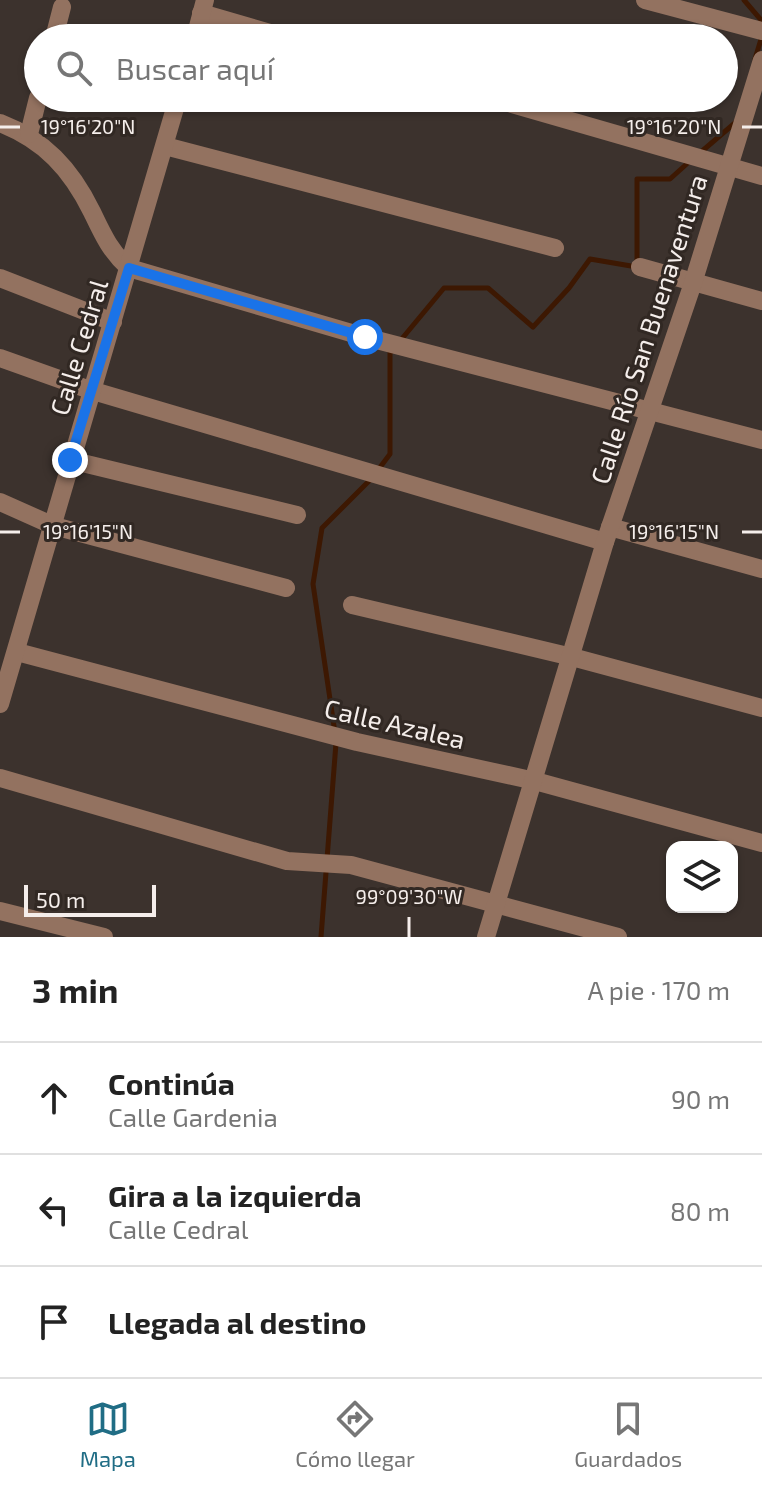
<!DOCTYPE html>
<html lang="es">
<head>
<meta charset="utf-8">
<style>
	:root { --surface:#fff; --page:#f6f6f6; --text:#222; --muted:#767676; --line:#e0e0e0; --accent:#206d85 }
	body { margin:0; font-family:"Exo 2",sans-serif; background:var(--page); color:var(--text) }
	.controls { position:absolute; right:24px; bottom:24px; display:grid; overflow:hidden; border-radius:16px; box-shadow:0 2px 6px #0004 }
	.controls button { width:72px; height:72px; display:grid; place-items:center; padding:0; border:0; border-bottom:2px solid var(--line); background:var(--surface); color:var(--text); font:40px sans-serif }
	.scale { position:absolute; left:24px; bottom:20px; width:132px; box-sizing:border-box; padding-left:8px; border:4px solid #f5eeeb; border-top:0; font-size:22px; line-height:28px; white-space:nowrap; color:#f5eeeb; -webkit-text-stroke:6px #312823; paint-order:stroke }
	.stop { position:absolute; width:24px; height:24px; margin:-18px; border:6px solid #1a73e8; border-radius:50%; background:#fff }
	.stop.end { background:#1a73e8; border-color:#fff; box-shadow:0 2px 8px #0008 }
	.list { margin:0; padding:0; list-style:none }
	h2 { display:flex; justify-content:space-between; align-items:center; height:104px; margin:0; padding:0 32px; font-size:34px }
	h2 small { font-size:26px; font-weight:400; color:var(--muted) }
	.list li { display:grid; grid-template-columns:52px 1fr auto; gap:24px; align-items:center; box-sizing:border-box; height:112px; padding:0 32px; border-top:2px solid var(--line) }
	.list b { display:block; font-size:30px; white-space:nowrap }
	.list p { margin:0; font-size:26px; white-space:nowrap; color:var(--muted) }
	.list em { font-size:26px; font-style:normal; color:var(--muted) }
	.icon { flex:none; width:44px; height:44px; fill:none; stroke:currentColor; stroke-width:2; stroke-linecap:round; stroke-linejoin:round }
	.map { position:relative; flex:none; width:762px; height:937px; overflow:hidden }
	.search { position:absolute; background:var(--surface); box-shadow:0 2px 6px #0004; left:24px; right:24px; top:24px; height:88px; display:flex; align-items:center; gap:20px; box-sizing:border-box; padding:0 28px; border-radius:44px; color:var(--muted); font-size:30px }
	.sheet { height:440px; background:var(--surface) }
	nav { display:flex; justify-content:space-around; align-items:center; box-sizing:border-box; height:112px; border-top:2px solid var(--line); background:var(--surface); font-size:22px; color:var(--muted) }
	nav a { display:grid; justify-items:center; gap:4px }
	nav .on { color:var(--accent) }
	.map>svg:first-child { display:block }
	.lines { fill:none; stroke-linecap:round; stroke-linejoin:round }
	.stream { stroke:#3d1802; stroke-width:5 }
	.minor { stroke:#937260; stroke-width:18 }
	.route { stroke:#1a73e8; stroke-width:10 }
	.ticks { fill:none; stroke:#f5eeeb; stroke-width:3 }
	.labels { text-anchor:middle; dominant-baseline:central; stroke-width:6; stroke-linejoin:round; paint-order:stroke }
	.street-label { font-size:26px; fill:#f5eeeb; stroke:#312823 }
	.ticks-label { font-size:20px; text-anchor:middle; fill:#f5eeeb; stroke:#312823; stroke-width:6; stroke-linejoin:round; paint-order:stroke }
</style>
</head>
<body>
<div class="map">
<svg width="762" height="937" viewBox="0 0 762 937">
	<rect width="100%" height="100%" fill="#3c322d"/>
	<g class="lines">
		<g class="stream">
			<polyline points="744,0 762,21"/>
			<polyline points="755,59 762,36"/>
			<polyline points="701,152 736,122"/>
			<polyline points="400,341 444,288 488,288 533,327 569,288 590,259 637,267 637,179 670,179 690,161"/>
			<polyline points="378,470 390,454 390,353 394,349"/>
			<polyline points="335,733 313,584 322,528 372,478"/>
			<polyline points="321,937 336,743"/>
		</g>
		<g class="minor">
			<polyline points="645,0 762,31"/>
			<polyline points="201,13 287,38"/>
			<polyline points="54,38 62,7"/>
			<polyline points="195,38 205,0"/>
			<polyline points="491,98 762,176"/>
			<path d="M0,123c44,17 71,46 92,89 11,23 18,39 37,56l236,69 397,103"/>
			<polyline points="29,134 38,98"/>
			<polyline points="165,146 555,248"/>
			<polyline points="640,267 762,301"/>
			<polyline points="0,278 113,322"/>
			<polyline points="0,358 90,390 605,542"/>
			<polyline points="70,460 297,515"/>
			<polyline points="0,502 54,526 286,588"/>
			<polyline points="610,527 762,569"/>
			<polyline points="352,605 572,657 762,708"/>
			<polyline points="17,652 357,742 535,781 762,843"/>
			<polyline points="0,704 178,98"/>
			<polyline points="0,778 287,861 351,865 618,937"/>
			<polyline points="0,911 104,937"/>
			<polyline points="486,937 605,542 693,283 762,60"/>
		</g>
	</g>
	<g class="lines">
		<polyline class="route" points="70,460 129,268 365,337"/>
	</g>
	<path class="ticks" d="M0,127h20M742,127h20M0,532h20M742,532h20M409,917v20"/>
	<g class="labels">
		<g class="street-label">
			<text transform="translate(648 329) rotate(-72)">Calle Río San Buenaventura</text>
			<text transform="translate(78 347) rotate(-73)">Calle Cedral</text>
			<text transform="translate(395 723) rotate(13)">Calle Azalea</text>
		</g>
	</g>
	<g class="ticks-label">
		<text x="88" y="134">19°16'20"N</text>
		<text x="674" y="134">19°16'20"N</text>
		<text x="88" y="539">19°16'15"N</text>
		<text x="674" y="539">19°16'15"N</text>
		<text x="409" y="904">99°09'30"W</text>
	</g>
</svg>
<div class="controls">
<button><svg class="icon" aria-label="layers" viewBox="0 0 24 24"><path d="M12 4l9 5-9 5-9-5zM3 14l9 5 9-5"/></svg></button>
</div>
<div class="scale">50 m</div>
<div class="stop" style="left:365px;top:337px"></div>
<div class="stop end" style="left:70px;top:460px"></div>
<div class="search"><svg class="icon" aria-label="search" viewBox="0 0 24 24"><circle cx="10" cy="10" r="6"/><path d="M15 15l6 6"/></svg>Buscar aquí</div>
</div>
<section class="sheet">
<h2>3 min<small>A pie · 170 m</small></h2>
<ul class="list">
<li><svg class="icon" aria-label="ahead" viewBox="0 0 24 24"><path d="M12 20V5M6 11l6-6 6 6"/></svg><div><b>Continúa</b><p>Calle Gardenia</p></div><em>90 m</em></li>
<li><svg class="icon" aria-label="left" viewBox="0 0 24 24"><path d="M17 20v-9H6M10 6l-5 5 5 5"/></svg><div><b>Gira a la izquierda</b><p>Calle Cedral</p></div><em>80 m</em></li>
<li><svg class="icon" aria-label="arrive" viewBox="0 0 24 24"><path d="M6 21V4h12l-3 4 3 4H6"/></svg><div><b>Llegada al destino</b></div></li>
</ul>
</section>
<nav>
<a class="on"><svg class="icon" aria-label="map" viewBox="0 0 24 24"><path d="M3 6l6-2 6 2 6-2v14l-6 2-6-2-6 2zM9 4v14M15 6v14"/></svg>Mapa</a>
<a><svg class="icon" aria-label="directions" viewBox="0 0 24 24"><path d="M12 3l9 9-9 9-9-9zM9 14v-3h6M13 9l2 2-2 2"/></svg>Cómo llegar</a>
<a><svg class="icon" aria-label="saved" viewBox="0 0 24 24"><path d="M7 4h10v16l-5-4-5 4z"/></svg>Guardados</a>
</nav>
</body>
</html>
